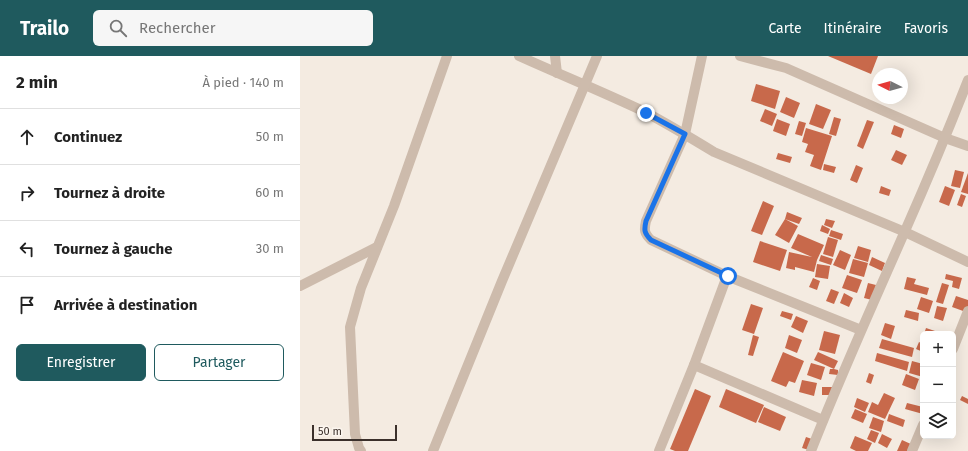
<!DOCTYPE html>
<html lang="fr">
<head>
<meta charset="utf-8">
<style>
	:root { --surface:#fff; --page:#f6f6f6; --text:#222; --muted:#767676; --line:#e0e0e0; --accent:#1f5a5e }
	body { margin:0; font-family:"Fira Sans",sans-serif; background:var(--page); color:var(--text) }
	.controls { position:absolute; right:12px; bottom:12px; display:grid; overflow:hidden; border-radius:6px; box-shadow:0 4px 16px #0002 }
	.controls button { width:36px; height:36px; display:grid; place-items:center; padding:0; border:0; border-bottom:1px solid var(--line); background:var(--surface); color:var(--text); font:20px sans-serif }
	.compass { position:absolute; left:572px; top:12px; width:36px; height:36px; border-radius:50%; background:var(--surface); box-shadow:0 4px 16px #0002; rotate:275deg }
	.scale { position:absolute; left:12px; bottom:10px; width:85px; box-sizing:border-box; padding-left:4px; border:2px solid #3b302b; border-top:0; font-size:11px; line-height:14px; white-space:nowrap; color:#3b302b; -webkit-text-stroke:3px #fbf5ee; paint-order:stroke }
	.stop { position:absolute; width:12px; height:12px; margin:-9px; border:3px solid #1a73e8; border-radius:50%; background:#fff }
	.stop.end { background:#1a73e8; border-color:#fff; box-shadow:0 1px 4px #0008 }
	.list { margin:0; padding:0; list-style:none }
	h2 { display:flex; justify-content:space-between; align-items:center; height:52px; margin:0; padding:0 16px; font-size:17px }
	h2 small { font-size:13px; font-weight:400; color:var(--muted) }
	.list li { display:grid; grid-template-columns:26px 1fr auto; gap:12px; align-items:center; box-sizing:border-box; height:56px; padding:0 16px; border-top:1px solid var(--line) }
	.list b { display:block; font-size:15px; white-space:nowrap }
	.list em { font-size:13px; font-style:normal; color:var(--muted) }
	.actions { display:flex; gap:8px; padding:12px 16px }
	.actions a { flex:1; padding:9px 0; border:1px solid var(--accent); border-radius:6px; text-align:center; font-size:14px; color:var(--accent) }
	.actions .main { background:var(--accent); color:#fff }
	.icon { flex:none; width:22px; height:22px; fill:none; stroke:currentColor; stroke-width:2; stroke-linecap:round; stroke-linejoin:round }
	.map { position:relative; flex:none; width:668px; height:395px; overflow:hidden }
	header { display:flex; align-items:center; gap:24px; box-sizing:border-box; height:56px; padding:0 20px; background:var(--accent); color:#fff }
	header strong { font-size:19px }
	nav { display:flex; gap:22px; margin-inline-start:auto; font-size:14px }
	.search { width:280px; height:36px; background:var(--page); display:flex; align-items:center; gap:10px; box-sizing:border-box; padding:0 14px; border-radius:6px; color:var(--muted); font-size:15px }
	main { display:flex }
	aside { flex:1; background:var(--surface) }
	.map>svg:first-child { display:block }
	.building { fill:#c8694b }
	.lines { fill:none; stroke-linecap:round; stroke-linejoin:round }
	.minor { stroke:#cdbbac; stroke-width:10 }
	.route { stroke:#1a73e8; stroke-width:5 }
</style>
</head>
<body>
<header>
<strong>Trailo</strong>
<div class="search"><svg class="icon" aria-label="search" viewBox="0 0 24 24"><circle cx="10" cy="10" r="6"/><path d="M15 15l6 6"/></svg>Rechercher</div>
<nav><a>Carte</a><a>Itinéraire</a><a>Favoris</a></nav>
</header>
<main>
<aside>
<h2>2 min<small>À pied · 140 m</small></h2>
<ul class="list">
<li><svg class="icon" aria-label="ahead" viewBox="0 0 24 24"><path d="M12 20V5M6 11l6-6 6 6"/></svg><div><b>Continuez</b></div><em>50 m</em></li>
<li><svg class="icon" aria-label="right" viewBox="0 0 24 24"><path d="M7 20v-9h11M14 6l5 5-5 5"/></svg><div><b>Tournez à droite</b></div><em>60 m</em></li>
<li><svg class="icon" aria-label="left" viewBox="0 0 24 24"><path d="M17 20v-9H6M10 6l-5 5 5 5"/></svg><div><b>Tournez à gauche</b></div><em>30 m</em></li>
<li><svg class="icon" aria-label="arrive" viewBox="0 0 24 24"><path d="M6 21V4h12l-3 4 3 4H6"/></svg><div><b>Arrivée à destination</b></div></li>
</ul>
<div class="actions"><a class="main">Enregistrer</a><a>Partager</a></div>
</aside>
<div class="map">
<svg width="668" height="395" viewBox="0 0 668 395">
	<rect width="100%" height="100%" fill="#f4ebe1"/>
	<g class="building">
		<polygon points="528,0 578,0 571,18"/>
		<polygon points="456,28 480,35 475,53 451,45"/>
		<polygon points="486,41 500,47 494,62 480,56"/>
		<polygon points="516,48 531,54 523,73 509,68"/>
		<polygon points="465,53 477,58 472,70 460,65"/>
		<polygon points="534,61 541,63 536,80 529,78"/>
		<polygon points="477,63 490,68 486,80 473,75"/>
		<polygon points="567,64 574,66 563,93 557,90"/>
		<polygon points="499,65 506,67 502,80 495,78"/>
		<polygon points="594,69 604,73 601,82 591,78"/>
		<polygon points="506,72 532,80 521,114 510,110 514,99 505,96 508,88 502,86"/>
		<polygon points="596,94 607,99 602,109 591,104"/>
		<polygon points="478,97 492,101 490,107 476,103"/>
		<polygon points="524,108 536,111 534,117 523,114"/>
		<polygon points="556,109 563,112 557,127 550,124"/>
		<polygon points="655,114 664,116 660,132 651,130"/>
		<polygon points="668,117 668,138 661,136"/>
		<polygon points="581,130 591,134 589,140 579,137"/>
		<polygon points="645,130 655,134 649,150 639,146"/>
		<polygon points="661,138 666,140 662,151 657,149"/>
		<polygon points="463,145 474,150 462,179 451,175"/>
		<polygon points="487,156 502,162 499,168 485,163 498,170 489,187 475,179 485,163"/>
		<polygon points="526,163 535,165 532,172 524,169"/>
		<polygon points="522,169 530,173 528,178 520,175"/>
		<polygon points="531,174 543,178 541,184 529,180"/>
		<polygon points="498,178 524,189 517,204 514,216 495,211 495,214 486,212 489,196 512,201 491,192"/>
		<polygon points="528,181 538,184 533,201 523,198"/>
		<polygon points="460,185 487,194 480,215 453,206"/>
		<polygon points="558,190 571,194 568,206 554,202"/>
		<polygon points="540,194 551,199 545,214 533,209"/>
		<polygon points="521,199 533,203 531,209 519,205"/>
		<polygon points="572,201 585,207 582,215 569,209"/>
		<polygon points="553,203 568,207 564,221 549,217"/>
		<polygon points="517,208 530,210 528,223 515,221"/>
		<polygon points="646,218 662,222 659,233 652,231 653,225 645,223"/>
		<polygon points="547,219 562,224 557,237 542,232"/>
		<polygon points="607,221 616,223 614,228 629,232 627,239 604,233"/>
		<polygon points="513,222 520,225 517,234 509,231"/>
		<polygon points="568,227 576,229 572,244 564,242"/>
		<polygon points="642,227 649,229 643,248 636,246"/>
		<polygon points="531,233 539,236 534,248 526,245"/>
		<polygon points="544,237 553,242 549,251 540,247"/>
		<polygon points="656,240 668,244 668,252 666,256 652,251"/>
		<polygon points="621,241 633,245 629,257 617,253"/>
		<polygon points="451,248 463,252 454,278 442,274"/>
		<polygon points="637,250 647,252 643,265 634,262"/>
		<polygon points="606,254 619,257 618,265 604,261"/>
		<polygon points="482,255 493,258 491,264 480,260"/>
		<polygon points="496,260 508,265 503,277 491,271"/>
		<polygon points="585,267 595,270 591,283 581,279"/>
		<polygon points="626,272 638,276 637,278 624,278"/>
		<polygon points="524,275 540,279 535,298 519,294"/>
		<polygon points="453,279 459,281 453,300 448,299"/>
		<polygon points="489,279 502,284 497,297 485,292"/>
		<polygon points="582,283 614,292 612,301 579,292"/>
		<polygon points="619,286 623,288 623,296 616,293"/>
		<polygon points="483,296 504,305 495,327 489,325 486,331 471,325"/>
		<polygon points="518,296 538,305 534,313 538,314 538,319 529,318 530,313 534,313 514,304"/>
		<polygon points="577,297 609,306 607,315 575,305"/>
		<polygon points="612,305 623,308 623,321 609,317"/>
		<polygon points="511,307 525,311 521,324 507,319"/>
		<polygon points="569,317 574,319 571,328 566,326"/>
		<polygon points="606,318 619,323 615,334 602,329"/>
		<polygon points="502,324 517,327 514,340 499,336"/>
		<rect x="522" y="331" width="11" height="8"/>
		<polygon points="395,333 411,340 388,395 375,395 370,393"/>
		<polygon points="426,333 464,349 456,367 419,351"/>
		<polygon points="584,337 595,342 585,363 568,356 572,346 578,349"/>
		<polygon points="662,340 668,343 668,348 660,344"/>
		<polygon points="557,342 569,347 565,356 554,351"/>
		<polygon points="607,347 623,351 623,358 605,353"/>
		<polygon points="464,351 486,361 480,375 458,366"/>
		<polygon points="555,353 567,358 563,367 551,362"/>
		<polygon points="589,358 605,364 603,371 587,365"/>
		<polygon points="573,361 584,365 581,376 569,372"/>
		<polygon points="571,374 579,377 575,387 567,383"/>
		<polygon points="582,378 592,383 587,392 578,387"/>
		<polygon points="555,380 572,387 568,395 556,395 550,392"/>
		<polygon points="506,381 512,383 509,394 502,392"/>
		<polygon points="602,384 613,389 611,395 597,395"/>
	</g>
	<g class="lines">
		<g class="minor">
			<path d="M219,0c42,19 84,36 126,56 23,12 46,26 69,40l191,80 63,30"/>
			<polyline points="255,0 257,17"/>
			<path d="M402,0l-17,78 -39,87c-2,9 -2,12 5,19l76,36 134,54"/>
			<polyline points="440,0 486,12 645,82 668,90"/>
			<polyline points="0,230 77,191"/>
			<polyline points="653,293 668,255"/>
			<polyline points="394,309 523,364"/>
			<polyline points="61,395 59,392 55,378 50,271 61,232 94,150 147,0"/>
			<polyline points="133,395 202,225 297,0"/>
			<polyline points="359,395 394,309 427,220"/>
			<path d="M511,395c29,-74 62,-147 94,-220 22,-50 43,-100 63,-151"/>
			<polyline points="612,395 623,369"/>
		</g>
	</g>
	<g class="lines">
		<path class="route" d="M346,57l39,21 -39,87c-2,9 -2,12 5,19l77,36"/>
	</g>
</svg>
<div class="controls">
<button>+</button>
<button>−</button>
<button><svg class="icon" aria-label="layers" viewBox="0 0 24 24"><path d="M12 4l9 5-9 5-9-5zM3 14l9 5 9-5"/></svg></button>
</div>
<svg class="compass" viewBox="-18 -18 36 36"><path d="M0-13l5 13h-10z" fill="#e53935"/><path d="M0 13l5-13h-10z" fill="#767676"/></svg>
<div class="scale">50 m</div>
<div class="stop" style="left:428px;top:220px"></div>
<div class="stop end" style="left:346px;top:57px"></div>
</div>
</main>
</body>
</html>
